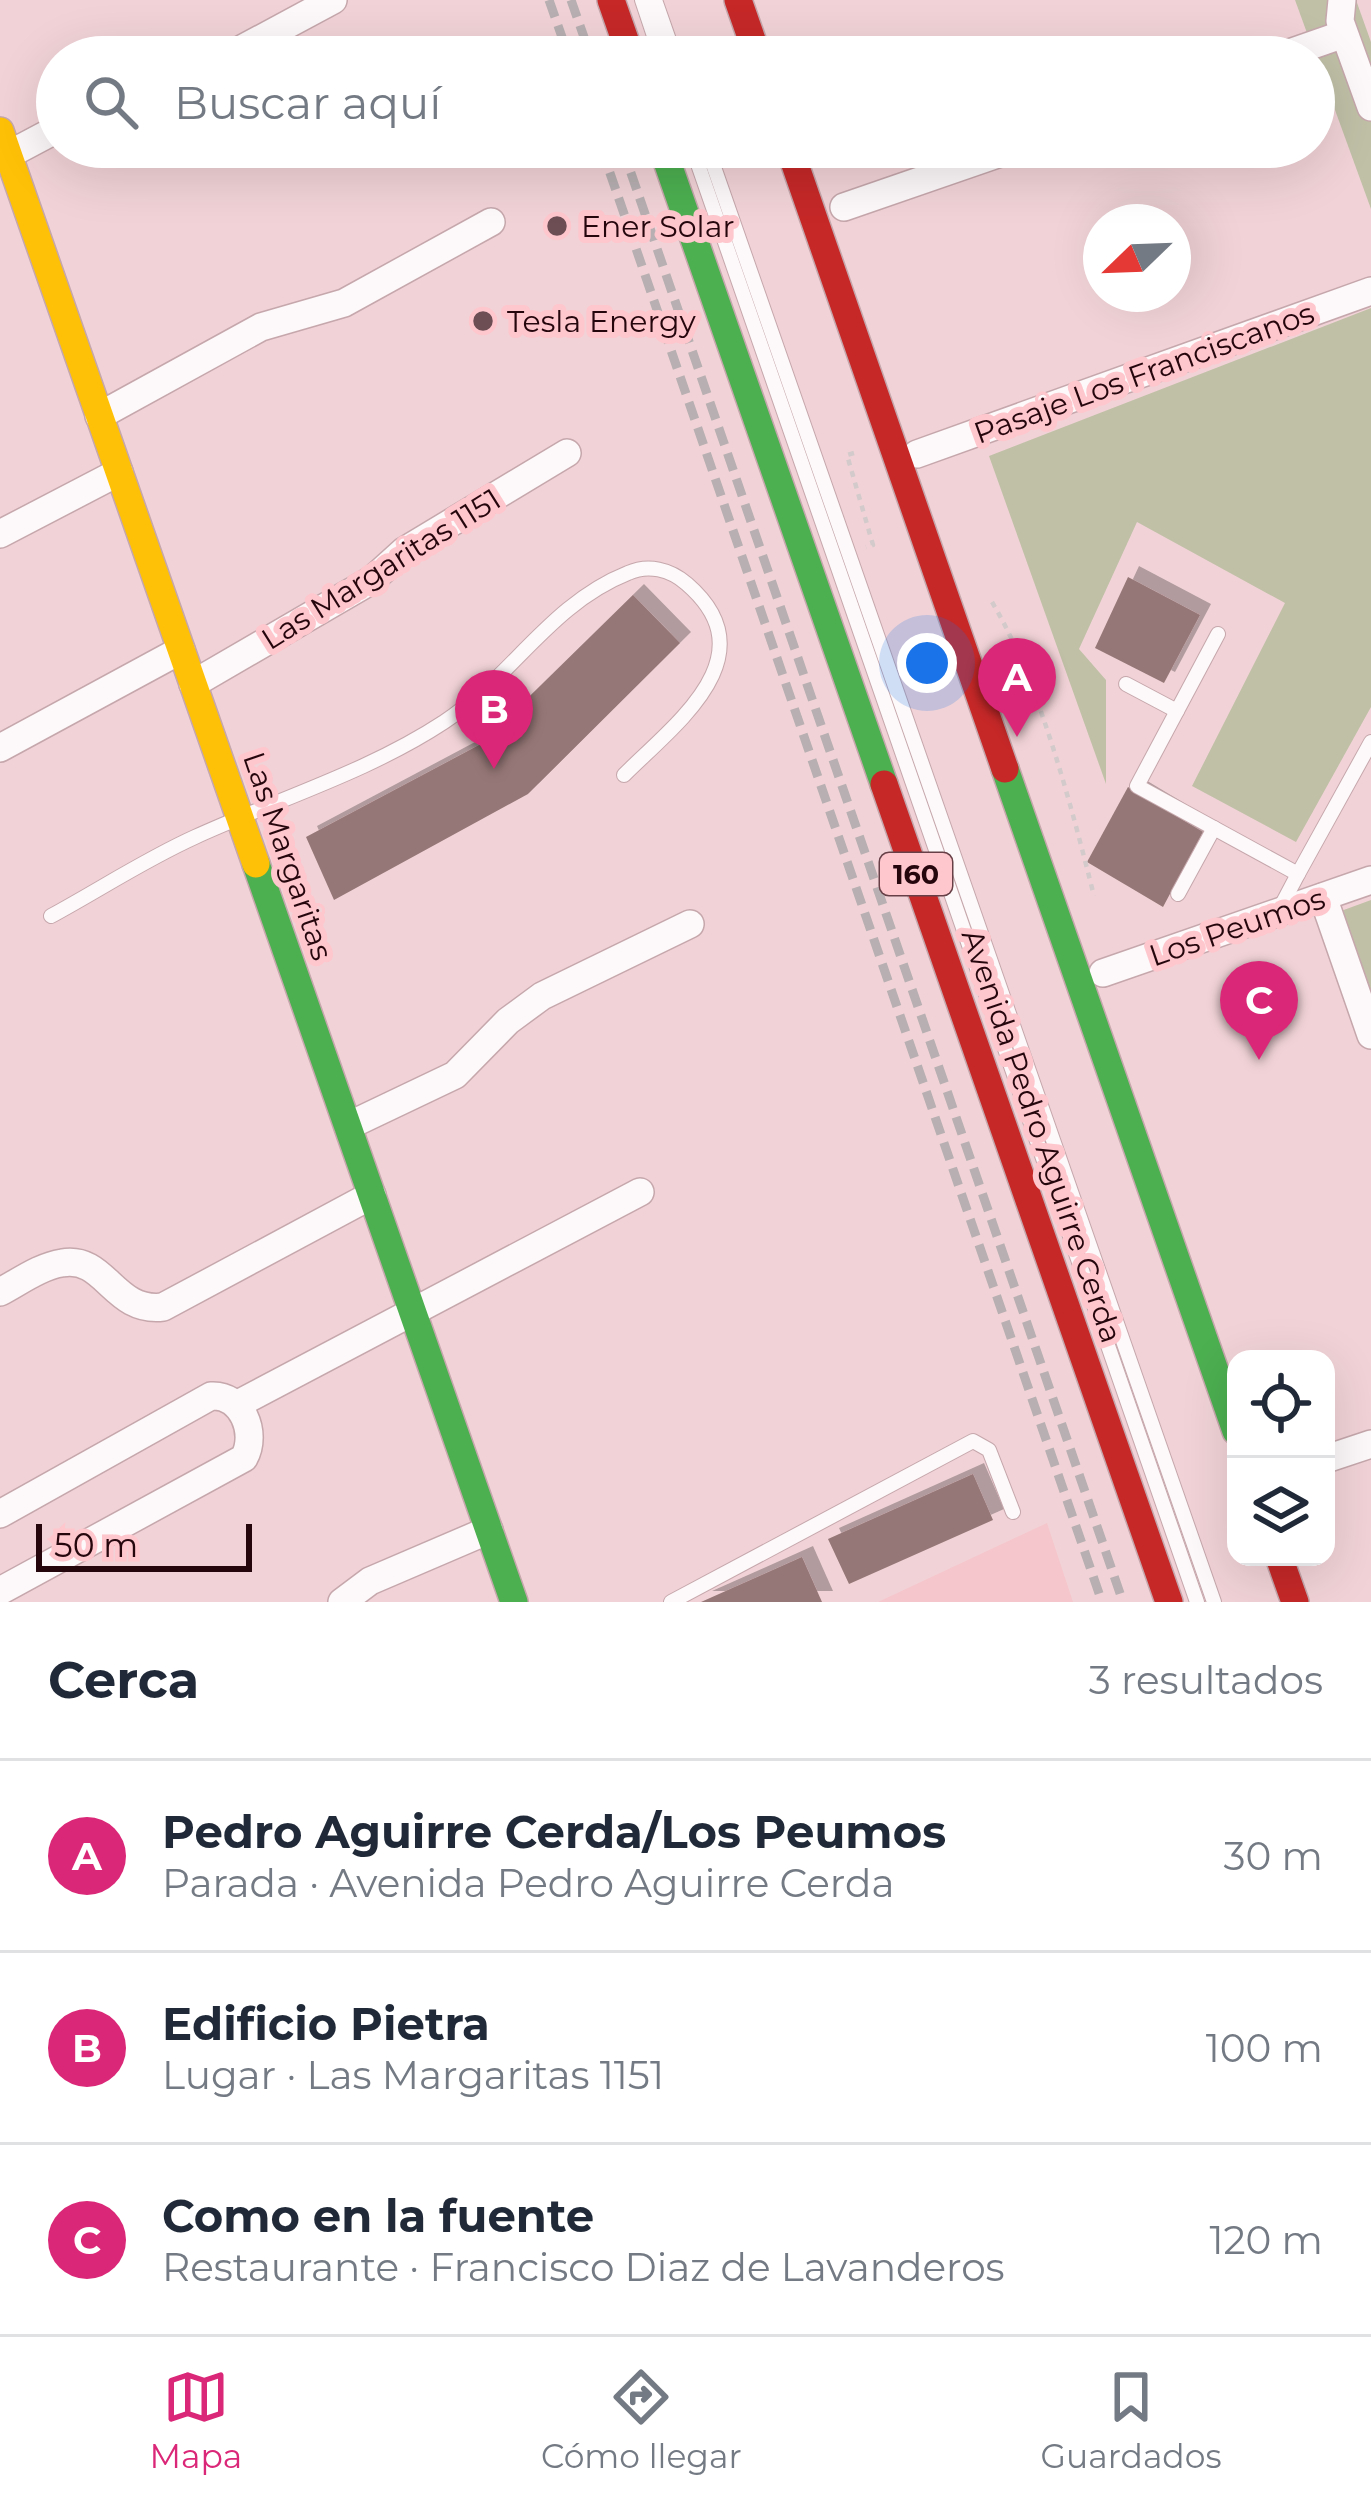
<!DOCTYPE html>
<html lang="es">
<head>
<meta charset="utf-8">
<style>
	:root { --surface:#fff; --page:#f6f6f7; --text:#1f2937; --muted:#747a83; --line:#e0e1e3; --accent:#db2777 }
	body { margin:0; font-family:Montserrat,sans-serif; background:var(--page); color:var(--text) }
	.controls { position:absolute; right:36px; bottom:36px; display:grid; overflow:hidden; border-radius:24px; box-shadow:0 12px 48px #0002 }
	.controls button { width:108px; height:108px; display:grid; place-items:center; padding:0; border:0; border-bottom:3px solid var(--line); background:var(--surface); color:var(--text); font:60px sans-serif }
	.compass { position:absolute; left:1083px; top:204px; width:108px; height:108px; border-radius:50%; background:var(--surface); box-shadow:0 12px 48px #0002; rotate:247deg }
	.scale { position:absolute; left:36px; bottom:30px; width:216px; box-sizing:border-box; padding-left:12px; border:6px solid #26060d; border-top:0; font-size:33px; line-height:42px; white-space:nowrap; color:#26060d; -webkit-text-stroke:9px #fec6cd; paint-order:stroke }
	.you { position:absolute; left:927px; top:663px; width:42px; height:42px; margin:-30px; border:9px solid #fff; border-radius:50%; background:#1a73e8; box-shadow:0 0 0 18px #1a73e833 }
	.badge { display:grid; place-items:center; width:78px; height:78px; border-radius:50%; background:var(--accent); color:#fff; font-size:39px; font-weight:700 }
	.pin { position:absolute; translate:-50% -99px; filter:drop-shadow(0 3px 6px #0008) }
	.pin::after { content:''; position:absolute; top:63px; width:42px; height:36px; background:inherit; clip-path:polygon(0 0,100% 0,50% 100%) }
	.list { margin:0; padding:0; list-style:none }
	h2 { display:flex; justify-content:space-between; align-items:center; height:156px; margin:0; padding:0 48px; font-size:51px }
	h2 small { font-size:39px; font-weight:400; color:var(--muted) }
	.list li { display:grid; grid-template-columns:78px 1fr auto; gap:36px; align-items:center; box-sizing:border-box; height:192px; padding:0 48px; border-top:3px solid var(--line) }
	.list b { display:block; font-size:45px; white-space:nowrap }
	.list p { margin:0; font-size:39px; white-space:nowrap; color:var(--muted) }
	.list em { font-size:39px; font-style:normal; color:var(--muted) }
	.icon { flex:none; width:66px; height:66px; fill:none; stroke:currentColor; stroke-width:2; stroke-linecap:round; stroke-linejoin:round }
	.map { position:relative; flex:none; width:1371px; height:1602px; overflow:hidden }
	.search { position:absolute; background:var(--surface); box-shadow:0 12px 48px #0002; left:36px; right:36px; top:36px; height:132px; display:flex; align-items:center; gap:30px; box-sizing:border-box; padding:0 42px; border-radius:66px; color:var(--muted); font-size:45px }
	.sheet { height:732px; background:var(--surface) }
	nav { display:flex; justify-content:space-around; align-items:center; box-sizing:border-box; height:168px; border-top:3px solid var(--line); background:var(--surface); font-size:33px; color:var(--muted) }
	nav a { display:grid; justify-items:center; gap:6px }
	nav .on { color:var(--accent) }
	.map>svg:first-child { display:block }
	.built { fill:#f5c6cc }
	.green { fill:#c0c0a7 }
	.building { fill:#967777; filter:url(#shadow) }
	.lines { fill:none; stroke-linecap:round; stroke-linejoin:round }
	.lane-casing { stroke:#c5a7ac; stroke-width:16 }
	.street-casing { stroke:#c5a7ac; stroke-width:30 }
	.fast-casing { stroke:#c5a7ac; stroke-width:30 }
	.slow-casing { stroke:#c5a7ac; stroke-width:30 }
	.jam-casing { stroke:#c5a7ac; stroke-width:30 }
	.path { stroke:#d3cacb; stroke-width:4.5; stroke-dasharray:6 6; stroke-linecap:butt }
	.lane { stroke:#fdf8f9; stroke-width:14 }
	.street { stroke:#fdf8f9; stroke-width:27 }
	.fast { stroke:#4caf50; stroke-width:27 }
	.slow { stroke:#ffc107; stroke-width:27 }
	.jam { stroke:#c62828; stroke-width:27 }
	.rail { stroke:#b7afb1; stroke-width:9; stroke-dasharray:18 9; stroke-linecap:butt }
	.poi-dot { fill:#6d4e54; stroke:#fec6cd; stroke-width:4.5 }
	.labels { text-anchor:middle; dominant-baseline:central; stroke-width:12; stroke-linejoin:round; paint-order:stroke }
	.shield { fill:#fec6cd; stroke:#674047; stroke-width:3 }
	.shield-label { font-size:27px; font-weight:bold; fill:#26060d }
	.poi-label { font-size:30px; fill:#26060d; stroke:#fec6cd; text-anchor:start }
	.street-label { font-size:30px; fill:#26060d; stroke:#fec6cd }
</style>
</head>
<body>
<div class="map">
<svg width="1371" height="1602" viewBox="0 0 1371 1602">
	<defs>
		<filter id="shadow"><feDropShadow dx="11" dy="-11" stdDeviation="0" flood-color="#0004"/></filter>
	</defs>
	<rect width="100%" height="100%" fill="#f1d3d7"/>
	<polygon class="built" points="1047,1523 1073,1602 878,1602"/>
	<g class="green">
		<polygon points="1295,0 1356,0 1371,42 1371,209"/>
		<polygon points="1371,308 1371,707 1296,842 1192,786 1285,603 1137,522 1079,649 1106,680 1106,784 989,456"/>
		<polygon points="1371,900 1371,996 1341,911"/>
	</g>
	<g class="building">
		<polygon points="1128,577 1200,615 1164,683 1095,648"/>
		<polygon points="633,595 680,643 528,794 334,900 306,837 481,744"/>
		<polygon points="1128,787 1203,832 1163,907 1087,862"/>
		<polygon points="973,1474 993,1520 849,1584 828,1539"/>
		<polygon points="802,1557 822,1602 701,1602"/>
	</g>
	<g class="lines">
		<defs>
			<g id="lane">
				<polyline points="642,0 661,57"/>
				<polyline points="655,0 675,57"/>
				<polyline points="692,147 1197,1602"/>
				<polyline points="707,147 1214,1602"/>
				<polyline points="1218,634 1137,786 1298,874 1279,910"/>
				<polyline points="1126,684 1177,711"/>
				<polyline points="1298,874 1371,742"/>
				<polyline points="1178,894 1214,828"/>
				<path d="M51,916c48,-26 95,-57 144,-79 83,-38 173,-65 249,-115 67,-44 106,-118 184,-149 20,-9 42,-4 59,11 83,72 -12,140 -63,191"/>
				<polyline points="671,1602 973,1441 989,1450 1013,1512"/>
			</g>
			<g id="street">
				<polyline points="1342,0 1340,21 1371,107"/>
				<polyline points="227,57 333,0"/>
				<polyline points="1278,57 1344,34"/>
				<polyline points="8,155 57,129"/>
				<polyline points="844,207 1018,147"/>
				<polyline points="99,416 261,327 344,303 491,222"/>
				<polyline points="917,454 1371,291"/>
				<polyline points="0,534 119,472"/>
				<polyline points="193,684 372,580 404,551 567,453"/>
				<polyline points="0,748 181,650"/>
				<polyline points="1323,897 1371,1035"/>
				<polyline points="1103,973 1371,880"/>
				<polyline points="348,1126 455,1075 508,1021 542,996 690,924"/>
				<path d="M0,1292c19,-10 41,-26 62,-29 44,-8 51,50 101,44l209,-112"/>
				<polyline points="238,1404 640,1192"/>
				<polyline points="1326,1459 1371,1444"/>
				<path d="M0,1514l211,-118c31,-2 47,37 33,62l-244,133"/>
				<polyline points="342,1602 370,1581 489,1530"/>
			</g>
			<g id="fast">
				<polyline points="662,147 884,784"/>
				<polyline points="1005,769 1236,1431"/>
				<polyline points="256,864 514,1602"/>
			</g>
			<polyline id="slow" points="0,131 256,864"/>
			<g id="jam">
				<polyline points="611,0 631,57"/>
				<polyline points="738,0 758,57"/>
				<polyline points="789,147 1005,769"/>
				<polyline points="884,784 1169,1602"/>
				<polyline points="1279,1557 1295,1602"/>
			</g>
		</defs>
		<use href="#lane" class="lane-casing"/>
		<use href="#street" class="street-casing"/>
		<use href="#fast" class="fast-casing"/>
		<use href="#slow" class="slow-casing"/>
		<use href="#jam" class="jam-casing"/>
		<g class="path">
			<polyline points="854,453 847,455 873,545 866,547"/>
			<path d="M992,602c46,76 80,206 102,294"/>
		</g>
		<use href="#lane" class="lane"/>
		<use href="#street" class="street"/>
		<use href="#fast" class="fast"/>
		<use href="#slow" class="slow"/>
		<use href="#jam" class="jam"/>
		<g class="rail">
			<polyline points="549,0 569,57"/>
			<polyline points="571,0 591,57"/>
			<polyline points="601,147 1102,1602"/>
			<polyline points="622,147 1123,1602"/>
		</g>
	</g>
	<g class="poi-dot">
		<circle cx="557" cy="226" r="12"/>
		<circle cx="483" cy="321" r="12"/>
	</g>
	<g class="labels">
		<rect class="shield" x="880" y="853" width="72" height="42" rx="9"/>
		<g class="shield-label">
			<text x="916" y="874">160</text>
		</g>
		<g class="poi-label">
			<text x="581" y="226">Ener Solar</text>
			<text x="507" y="321">Tesla Energy</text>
		</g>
		<g class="street-label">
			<text transform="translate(1144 373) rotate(-20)">Pasaje Los Franciscanos</text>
			<text transform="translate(381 569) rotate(-32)">Las Margaritas 1151</text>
			<text transform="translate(288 856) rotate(71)">Las Margaritas</text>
			<text transform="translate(1237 927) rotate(-19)">Los Peumos</text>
			<text transform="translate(1042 1136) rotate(71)">Avenida Pedro Aguirre Cerda</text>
		</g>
	</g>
</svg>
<div class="controls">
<button><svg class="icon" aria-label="locate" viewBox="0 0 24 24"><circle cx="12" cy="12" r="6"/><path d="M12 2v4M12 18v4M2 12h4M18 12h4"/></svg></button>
<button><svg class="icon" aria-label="layers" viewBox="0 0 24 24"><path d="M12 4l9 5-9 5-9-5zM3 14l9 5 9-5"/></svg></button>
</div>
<svg class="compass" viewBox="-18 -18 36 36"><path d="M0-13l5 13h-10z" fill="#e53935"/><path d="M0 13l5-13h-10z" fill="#747a83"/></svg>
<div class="scale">50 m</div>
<div class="you"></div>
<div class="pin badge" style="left:1017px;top:737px">A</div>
<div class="pin badge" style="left:494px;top:769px">B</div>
<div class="pin badge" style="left:1259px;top:1060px">C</div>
<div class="search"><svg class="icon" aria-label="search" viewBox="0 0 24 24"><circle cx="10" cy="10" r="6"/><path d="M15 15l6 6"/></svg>Buscar aquí</div>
</div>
<section class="sheet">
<h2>Cerca<small>3 resultados</small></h2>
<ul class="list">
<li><span class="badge">A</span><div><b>Pedro Aguirre Cerda/Los Peumos</b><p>Parada · Avenida Pedro Aguirre Cerda</p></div><em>30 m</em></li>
<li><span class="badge">B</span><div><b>Edificio Pietra</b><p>Lugar · Las Margaritas 1151</p></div><em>100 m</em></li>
<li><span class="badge">C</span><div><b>Como en la fuente</b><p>Restaurante · Francisco Diaz de Lavanderos</p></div><em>120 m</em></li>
</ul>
</section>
<nav>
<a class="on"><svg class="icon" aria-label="map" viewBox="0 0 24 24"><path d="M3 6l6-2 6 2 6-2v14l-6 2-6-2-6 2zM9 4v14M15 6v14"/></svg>Mapa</a>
<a><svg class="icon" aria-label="directions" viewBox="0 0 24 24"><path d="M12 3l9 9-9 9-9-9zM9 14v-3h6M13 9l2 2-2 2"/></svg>Cómo llegar</a>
<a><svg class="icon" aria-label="saved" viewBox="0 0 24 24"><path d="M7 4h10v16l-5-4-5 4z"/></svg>Guardados</a>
</nav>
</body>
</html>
